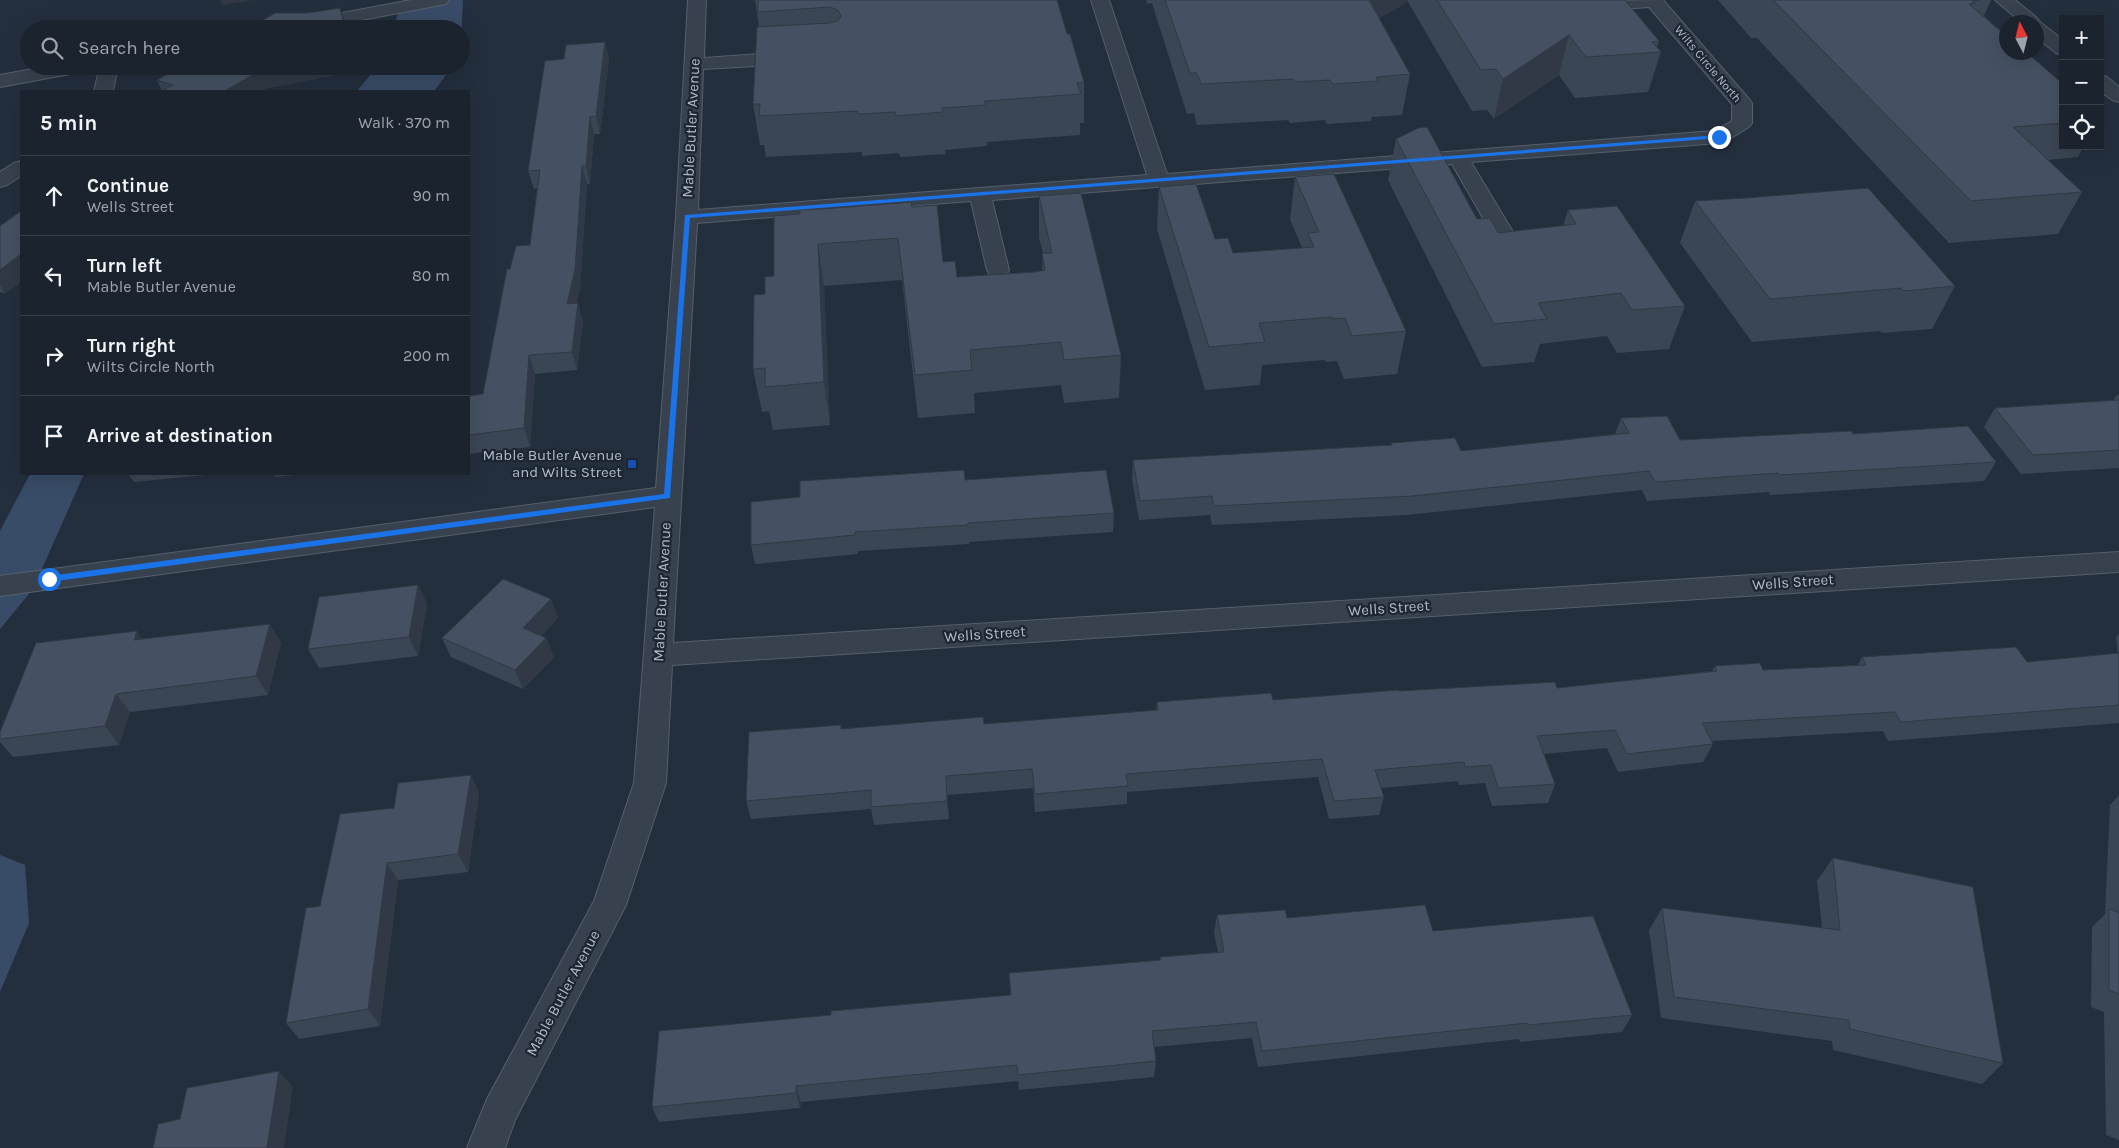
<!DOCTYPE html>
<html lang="en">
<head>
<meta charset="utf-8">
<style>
	:root { --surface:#1b232e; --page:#282f3a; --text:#f1f3f6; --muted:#a0a4aa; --line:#39404a }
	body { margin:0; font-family:Karla,sans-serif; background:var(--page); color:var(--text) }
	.controls { position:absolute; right:15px; top:15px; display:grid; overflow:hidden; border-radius:0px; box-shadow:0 5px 20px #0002 }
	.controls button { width:45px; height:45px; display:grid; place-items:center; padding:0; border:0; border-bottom:1px solid var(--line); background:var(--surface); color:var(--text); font:25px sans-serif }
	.compass { position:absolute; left:1999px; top:15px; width:45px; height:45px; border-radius:50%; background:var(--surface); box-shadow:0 5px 20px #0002; rotate:353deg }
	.stop { position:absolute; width:15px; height:15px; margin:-11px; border:4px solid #1a73e8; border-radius:50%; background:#fff }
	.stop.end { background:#1a73e8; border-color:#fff; box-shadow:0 1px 5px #0008 }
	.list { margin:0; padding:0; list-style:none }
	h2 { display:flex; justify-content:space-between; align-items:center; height:65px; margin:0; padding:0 20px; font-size:21px }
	h2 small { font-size:16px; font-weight:400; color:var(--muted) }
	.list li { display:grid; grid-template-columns:32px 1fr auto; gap:15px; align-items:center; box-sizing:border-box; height:80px; padding:0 20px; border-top:1px solid var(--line) }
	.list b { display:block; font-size:19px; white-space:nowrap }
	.list p { margin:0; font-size:16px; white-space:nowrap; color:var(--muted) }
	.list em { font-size:16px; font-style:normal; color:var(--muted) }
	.icon { flex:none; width:28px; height:28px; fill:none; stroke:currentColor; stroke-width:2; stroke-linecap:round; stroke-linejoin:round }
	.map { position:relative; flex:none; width:2119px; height:1148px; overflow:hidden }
	.search { position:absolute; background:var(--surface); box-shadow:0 5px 20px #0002; left:20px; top:20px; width:450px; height:55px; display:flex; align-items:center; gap:12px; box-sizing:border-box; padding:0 18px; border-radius:28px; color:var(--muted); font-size:19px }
	.panel { position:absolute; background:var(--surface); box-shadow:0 5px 20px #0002; left:20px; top:90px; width:450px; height:385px; border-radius:0px }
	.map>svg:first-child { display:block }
	.water { fill:#394c67 }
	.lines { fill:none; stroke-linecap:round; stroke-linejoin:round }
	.minor-casing { stroke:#565f6c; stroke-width:2 }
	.minor { fill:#38414e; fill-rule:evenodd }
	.wall { fill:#3b4654 }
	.shaded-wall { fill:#303945 }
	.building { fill:#455162; stroke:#303945 }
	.route { fill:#1a73e8 }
	.transit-dot { fill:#1a4fb4; stroke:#1d2633; stroke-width:2 }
	.labels { text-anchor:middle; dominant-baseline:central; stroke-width:4.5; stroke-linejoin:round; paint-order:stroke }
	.far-street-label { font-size:12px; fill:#b4bcc9; stroke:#1d2633 }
	.street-label { font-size:15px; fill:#b4bcc9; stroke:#1d2633 }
	.poi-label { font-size:15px; fill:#b4bcc9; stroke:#1d2633; text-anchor:end }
</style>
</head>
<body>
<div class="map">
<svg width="2119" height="1148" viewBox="0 0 2119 1148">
	<rect width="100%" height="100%" fill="#242f3e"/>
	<g class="water">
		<polygon points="404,0 463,0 461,37 461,29 392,29"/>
		<polygon points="378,66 453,66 434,91 357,91"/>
		<polygon points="30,474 84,474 33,589 0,629 0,531"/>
		<polygon points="0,855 25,865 29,923 0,992"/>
	</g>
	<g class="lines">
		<defs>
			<g id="minor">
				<polygon points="411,0 449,0 446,4 440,5 315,29 275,29 278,25 284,24"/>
				<polygon points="688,0 706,0 704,58 791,52 798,54 800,58 798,62 791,64 703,69 698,210 1147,175 1091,0 1109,0 1167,174 1714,131 1732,121 1732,104 1649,7 1591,11 1585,10 1582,6 1585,2 1591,1 1663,0 1749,99 1752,103 1752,123 1749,127 1726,141 1719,143 1471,162 1516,237 1513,242 1505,244 1497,242 1494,237 1452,164 992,200 1009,270 1006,275 998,277 990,275 987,270 971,201 697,223 673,643 2119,552 2119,572 672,665 666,783 626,905 515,1120 505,1148 467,1148 487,1099 594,901 634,783 655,507 0,596 0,576 656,488 676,217"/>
				<polygon points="1995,0 2015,0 2037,18 2040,22 2063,40 2063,55 2056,53 2036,37 2036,22 2021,22"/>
				<polygon points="49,66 90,66 88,70 81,72 0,87 0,75"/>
				<polygon points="100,66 118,66 113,91 94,91"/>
				<polygon points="2100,75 2107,77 2119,87 2119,102 2112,100 2100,91"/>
				<polygon points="21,161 21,176 7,185 0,187 0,172 14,163"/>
			</g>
		</defs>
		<use href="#minor" class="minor-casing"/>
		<use href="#minor" class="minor"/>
	</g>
	<g class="wall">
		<polygon points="755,0 1057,0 1067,34 1084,82 1084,123 1080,123 1080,135 987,142 987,146 945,150 946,154 900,157 899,153 862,156 862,152 766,157 764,145 760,145 753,104 759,27"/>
		<polygon points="1146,0 1625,0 1659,41 1657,47 1661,52 1648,92 1575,98 1559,75 1494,119 1487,110 1472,111 1408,2 1379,18 1410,74 1402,115 1372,117 1371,121 1327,124 1325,120 1290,123 1288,120 1197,125 1194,113 1187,114 1152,3 1147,4"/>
		<polygon points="1718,0 1991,0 1984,16 2063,84 2063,146 2084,146 2078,157 2048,160 2082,192 2058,234 1949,243 1757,38 1751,38"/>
		<polygon points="605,42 609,59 600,134 594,134 590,184 587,184 580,289 576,303 583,321 577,370 535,374 530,447 469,454 469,396 483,394 510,269 530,245 537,188 534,189 528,171 564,59"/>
		<polygon points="182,66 356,66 357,71 268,88 162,91 157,80"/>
		<polygon points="1396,139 1477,219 1498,233 1563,226 1568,210 1685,306 1669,349 1617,353 1607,336 1540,344 1534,362 1482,367 1388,180"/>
		<polygon points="1295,177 1406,331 1397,374 1344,379 1337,361 1326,362 1325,360 1262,365 1260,385 1205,390 1157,229 1159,187 1215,239 1233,253 1302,248 1290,219"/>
		<polygon points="1039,196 1121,355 1119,398 1064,403 1061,385 974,393 975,413 918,418 902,280 824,286 830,425 773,430 769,411 762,412 753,369 765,294 774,276 774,216 912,207 943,262 957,277 1035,272 1042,271 1043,253 1039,238"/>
		<polygon points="1695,201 1955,286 1932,329 1882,333 1880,331 1752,342 1680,243"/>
		<polygon points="21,211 21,282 5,294 0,292 0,226"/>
		<polygon points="2117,395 2119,395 2119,468 2021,474 1984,427 1995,408 2113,400"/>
		<polygon points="1621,418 1680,440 1853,434 1996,462 1984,481 1770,495 1769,492 1647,501 1642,490 1407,515 1212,525 1210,515 1139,520 1132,479 1133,460 1391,445 1391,443 1461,451 1615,434"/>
		<polygon points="128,474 216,474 134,482"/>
		<polygon points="274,474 305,474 275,477"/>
		<polygon points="965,480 1114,513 1113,532 969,542 969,544 858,551 858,554 755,564 751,545"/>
		<polygon points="418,585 427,604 418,656 319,668 308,649"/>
		<polygon points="551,599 558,618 541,636 546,638 554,657 523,689 451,657 442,638"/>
		<polygon points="2119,634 2119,723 1888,741 1883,731 1711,741 1713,744 1703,762 1618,772 1607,748 1544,754 1555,784 1548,803 1492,806 1485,783 1459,785 1458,781 1381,788 1384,797 1379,815 1329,819 1318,777 1127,792 1127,804 1035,812 1033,788 947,795 949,819 874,825 871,809 751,819 746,801 841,729 984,724 1156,710 1157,702 1273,700 1399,691 1557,688 1712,671 1715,666 1763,670 1858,665 1862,657 2027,662 2118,654 2116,637"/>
		<polygon points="142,639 281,642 268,695 130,712 119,745 13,757 0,742 0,732"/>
		<polygon points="479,793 468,872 398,880 380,1026 299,1039 286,1023 320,906 394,808"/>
		<polygon points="2119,795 2119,1140 2106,1135 2104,1012 2091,1007 2092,927 2105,914 2110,805"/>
		<polygon points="1833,858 2003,1063 1982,1084 1833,1050 1832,1041 1661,1018 1649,930 1662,908 1822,928 1817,881"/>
		<polygon points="1217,915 1287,918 1433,931 1632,1015 1622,1032 1520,1042 1519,1039 1258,1067 1252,1038 1154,1047 1156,1061 1154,1077 1019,1090 1018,1081 801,1102 800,1108 659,1122 652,1107 831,1015 1010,995 1009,973 1160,961 1160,957 1218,952 1214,933"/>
	</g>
	<g class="shaded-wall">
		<polygon points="220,0 253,0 222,5"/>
		<polygon points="1362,0 1408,0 1408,2 1357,30"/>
		<polygon points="340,8 346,25 347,29 345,29"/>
		<polygon points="1569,35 1559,75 1494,119 1503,79"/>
		<polygon points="605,42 609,59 600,134 596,116"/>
		<polygon points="280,66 356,66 357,71 268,88 262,91 225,91 261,70"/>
		<polygon points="590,117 594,134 590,184 586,166"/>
		<polygon points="582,166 587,184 580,289 572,322 567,304"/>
		<polygon points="818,244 824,286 830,425 824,382"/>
		<polygon points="21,254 21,282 5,294 0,285 0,270"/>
		<polygon points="578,303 583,321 577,370 572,352"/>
		<polygon points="529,355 535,374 530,447 524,428"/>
		<polygon points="418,585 427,604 418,656 409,637"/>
		<polygon points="551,599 558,618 530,647 523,628"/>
		<polygon points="270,624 281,642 268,695 256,676"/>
		<polygon points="137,631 150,650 134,640"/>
		<polygon points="546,638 554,657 523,689 515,670"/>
		<polygon points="116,694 130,712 119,745 105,726"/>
		<polygon points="471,775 479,793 468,872 458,854"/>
		<polygon points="946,776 947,795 949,819 947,801"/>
		<polygon points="387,863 398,880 380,1026 368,1009"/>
		<polygon points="279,1071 293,1087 284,1148 267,1148"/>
		<polygon points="796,1086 801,1102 800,1108 796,1093"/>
	</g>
	<g class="building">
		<polygon points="758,0 1057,0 1067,34 1070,34 1084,82 1077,83 1081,94 985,101 985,105 942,108 943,112 896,116 895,112 858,114 857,111 759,116 760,104 753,104 757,27 830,23 838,21 841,16 838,10 830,7 758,12"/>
		<polygon points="1165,0 1369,0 1410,74 1376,77 1378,81 1333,84 1330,80 1295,82 1293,79 1201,84 1197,73 1190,73"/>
		<polygon points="1437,0 1625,0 1659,41 1652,42 1661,52 1586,57 1569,35 1503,79 1496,69 1481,70"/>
		<polygon points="1773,0 1979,0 1972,1 1975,3 1969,4 2006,36 2006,52 2026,52 2063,84 2063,123 2013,127 2082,192 1971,201"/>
		<polygon points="340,8 345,29 248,29 275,13 308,13"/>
		<polygon points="605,42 596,116 590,117 586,166 582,166 575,270 567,304 578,303 572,352 529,355 524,428 469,435 469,396 483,394 507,269 510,269 516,246 530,245 540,170 528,171 545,61 564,59 566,45"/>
		<polygon points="182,66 280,66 261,70 225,91 162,91 173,85 157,80"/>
		<polygon points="1427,127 1477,219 1490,218 1498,233 1576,224 1568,210 1617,206 1685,306 1632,310 1621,293 1538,303 1547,319 1494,324 1396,139 1418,128"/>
		<polygon points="1334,174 1406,331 1352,336 1345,318 1333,319 1332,317 1259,323 1265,342 1209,347 1159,187 1196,184 1215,239 1228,238 1233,253 1314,247 1308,233 1319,232 1295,177"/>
		<polygon points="1868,188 1955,286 1904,291 1901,288 1770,299 1695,201 1746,198"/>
		<polygon points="1081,193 1121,355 1064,360 1061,342 970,350 972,370 915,375 898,238 818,244 824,382 765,387 765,368 753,369 754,295 765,294 765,277 774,276 774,216 800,214 800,210 822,209 911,202 912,207 937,205 943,262 955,261 957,277 1035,272 1045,270 1042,253 1052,253 1039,196"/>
		<polygon points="21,211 21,254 0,270 0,226"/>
		<polygon points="2119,400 2119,450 2033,455 1995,408"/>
		<polygon points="1667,416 1680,440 1851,431 1853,434 1968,426 1996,462 1779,475 1778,473 1655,482 1649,471 1412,496 1214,506 1212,496 1140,501 1133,460 1392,445 1391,443 1455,438 1461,451 1629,433 1621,418"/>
		<polygon points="964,470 965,480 1106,470 1114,513 968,523 968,525 855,532 855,535 751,545 751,502 800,497 800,481"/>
		<polygon points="503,579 551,599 523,628 546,638 515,670 442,638"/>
		<polygon points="418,585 409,637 308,649 319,597"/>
		<polygon points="270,624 256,676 116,694 105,726 0,739 0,732 36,643 137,631 134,640"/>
		<polygon points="2016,647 2027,662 2119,653 2119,705 1901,722 1895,712 1702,723 1713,744 1627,754 1615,730 1537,736 1555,784 1498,788 1491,765 1465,767 1464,762 1375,770 1384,797 1334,801 1322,759 1126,774 1128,786 1035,794 1032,769 946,776 947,801 871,807 871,790 746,801 749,732 841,725 841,729 983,717 984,724 1158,710 1157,702 1271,693 1273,700 1398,690 1399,691 1555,682 1557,688 1717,671 1715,666 1760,663 1763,670 1866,665 1862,657"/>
		<polygon points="471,775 458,854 387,863 368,1009 286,1023 306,908 320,906 340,814 394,808 398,783"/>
		<polygon points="1833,858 1973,887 2003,1063 1850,1029 1849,1020 1674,997 1662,908 1840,930"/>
		<polygon points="1425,905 1433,931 1593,916 1632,1015 1528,1025 1527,1023 1262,1051 1256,1022 1152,1031 1156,1061 1018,1075 1017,1065 796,1086 796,1093 652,1107 659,1031 831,1015 831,1011 1011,995 1009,973 1161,960 1160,957 1224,952 1217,915 1285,910 1287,918"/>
		<polygon points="2109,909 2119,913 2119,994 2109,990"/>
		<polygon points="279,1071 267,1148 153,1148 158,1124 180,1119 187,1088"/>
	</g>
	<polygon class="route" points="1719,135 1721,138 690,218 670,498 49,582 45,579 49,576 664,494 685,215"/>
	<rect class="transit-dot" x="627" y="459" width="10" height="10" rx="2.5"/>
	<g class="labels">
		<g class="far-street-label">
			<text transform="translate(1708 64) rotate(50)">Wilts Circle North</text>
		</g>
		<g class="street-label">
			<text transform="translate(691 128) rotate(-87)">Mable Butler Avenue</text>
			<text transform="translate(1793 582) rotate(-4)">Wells Street</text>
			<text transform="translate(662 592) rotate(-87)">Mable Butler Avenue</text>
			<text transform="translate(1389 608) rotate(-4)">Wells Street</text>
			<text transform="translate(985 634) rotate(-4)">Wells Street</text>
			<text transform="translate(563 993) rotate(-62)">Mable Butler Avenue</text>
		</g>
		<g class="poi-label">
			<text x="622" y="455">Mable Butler Avenue<tspan x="622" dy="17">and Wilts Street</tspan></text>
		</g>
	</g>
</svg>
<div class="controls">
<button>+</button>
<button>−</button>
<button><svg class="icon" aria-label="locate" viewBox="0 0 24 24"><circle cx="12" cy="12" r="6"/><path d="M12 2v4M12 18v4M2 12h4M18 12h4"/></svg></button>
</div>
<svg class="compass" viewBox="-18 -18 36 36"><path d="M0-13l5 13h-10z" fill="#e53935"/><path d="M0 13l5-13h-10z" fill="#a0a4aa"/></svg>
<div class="stop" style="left:49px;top:579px"></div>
<div class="stop end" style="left:1719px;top:137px"></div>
<div class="search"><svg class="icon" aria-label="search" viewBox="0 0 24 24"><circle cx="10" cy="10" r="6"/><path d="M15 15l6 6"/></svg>Search here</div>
<section class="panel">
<h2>5 min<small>Walk · 370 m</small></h2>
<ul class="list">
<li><svg class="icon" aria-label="ahead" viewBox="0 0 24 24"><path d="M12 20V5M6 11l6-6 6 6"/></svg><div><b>Continue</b><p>Wells Street</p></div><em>90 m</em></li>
<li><svg class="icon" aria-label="left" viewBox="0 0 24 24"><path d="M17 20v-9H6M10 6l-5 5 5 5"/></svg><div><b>Turn left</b><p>Mable Butler Avenue</p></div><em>80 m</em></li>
<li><svg class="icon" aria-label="right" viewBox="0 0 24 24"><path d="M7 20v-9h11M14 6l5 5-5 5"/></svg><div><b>Turn right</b><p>Wilts Circle North</p></div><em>200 m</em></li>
<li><svg class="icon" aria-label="arrive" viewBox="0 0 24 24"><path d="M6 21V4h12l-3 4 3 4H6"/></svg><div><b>Arrive at destination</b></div></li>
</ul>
</section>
</div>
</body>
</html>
